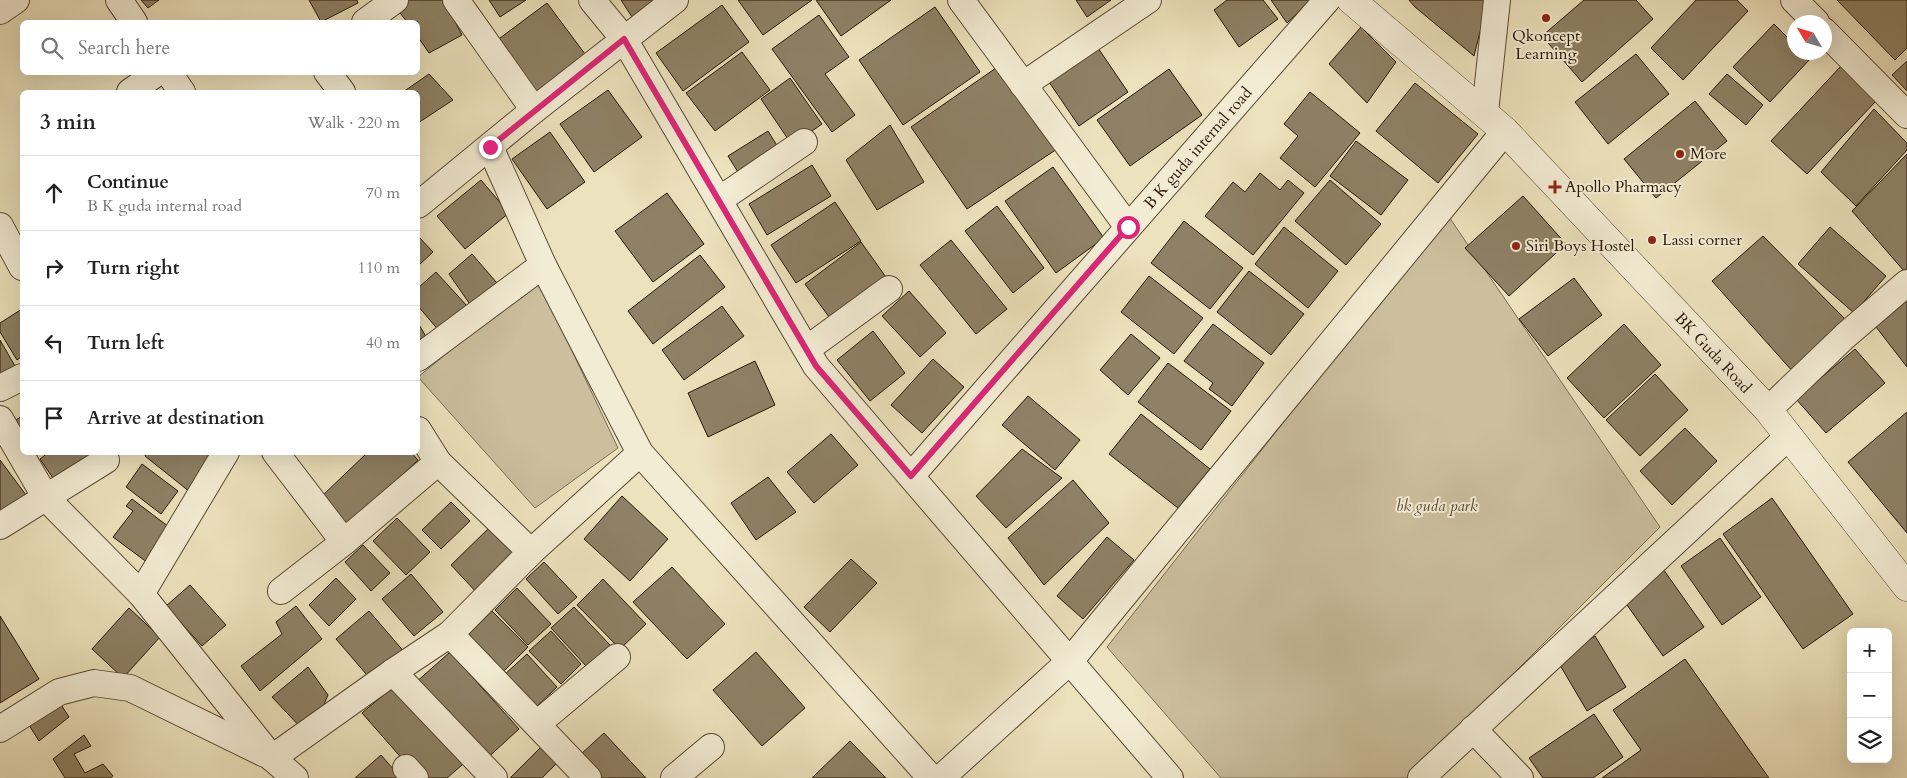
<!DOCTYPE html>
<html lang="en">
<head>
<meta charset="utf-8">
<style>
	:root { --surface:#fff; --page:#f2f2f2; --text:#222; --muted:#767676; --line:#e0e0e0 }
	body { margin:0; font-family:Cardo,serif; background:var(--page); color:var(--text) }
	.controls { position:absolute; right:15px; bottom:15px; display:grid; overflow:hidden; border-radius:8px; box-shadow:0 5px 20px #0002 }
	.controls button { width:45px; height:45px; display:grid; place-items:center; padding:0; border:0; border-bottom:1px solid var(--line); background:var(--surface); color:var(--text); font:25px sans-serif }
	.compass { position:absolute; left:1787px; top:15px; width:45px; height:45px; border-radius:50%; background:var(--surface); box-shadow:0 5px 20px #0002; rotate:308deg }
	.stop { position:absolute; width:15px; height:15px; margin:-11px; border:4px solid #db2777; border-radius:50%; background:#fff }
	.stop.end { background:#db2777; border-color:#fff; box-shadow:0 1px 5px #0008 }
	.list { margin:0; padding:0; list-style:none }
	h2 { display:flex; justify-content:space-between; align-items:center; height:65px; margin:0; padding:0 20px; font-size:21px }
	h2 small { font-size:16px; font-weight:400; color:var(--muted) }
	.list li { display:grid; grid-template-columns:32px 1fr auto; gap:15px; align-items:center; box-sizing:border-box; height:75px; padding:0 20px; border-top:1px solid var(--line) }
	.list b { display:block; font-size:19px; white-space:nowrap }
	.list p { margin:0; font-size:16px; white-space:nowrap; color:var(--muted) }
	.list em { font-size:16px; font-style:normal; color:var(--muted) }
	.icon { flex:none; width:28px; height:28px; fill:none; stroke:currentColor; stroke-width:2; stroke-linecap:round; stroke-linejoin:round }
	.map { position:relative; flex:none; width:1907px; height:778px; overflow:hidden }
	.search { position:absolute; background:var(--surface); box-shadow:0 5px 20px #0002; left:20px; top:20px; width:400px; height:55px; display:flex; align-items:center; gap:12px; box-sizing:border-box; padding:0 18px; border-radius:8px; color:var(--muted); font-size:19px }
	.panel { position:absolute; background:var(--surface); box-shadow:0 5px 20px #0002; left:20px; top:90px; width:400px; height:365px; border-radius:8px }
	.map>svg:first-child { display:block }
	.green { fill:#cbbf9e; stroke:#7a6b52 }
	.building { fill:#8e8165; stroke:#281706 }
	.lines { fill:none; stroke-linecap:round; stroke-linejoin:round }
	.minor-casing { stroke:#594a34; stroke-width:28 }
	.tertiary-casing { stroke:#594a34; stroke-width:29 }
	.minor { stroke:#f3ecd4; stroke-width:26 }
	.tertiary { stroke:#f3ecd4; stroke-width:28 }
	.route { stroke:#db2777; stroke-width:6 }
	.poi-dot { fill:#8f2418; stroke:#f3ecd4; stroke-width:2 }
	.labels { text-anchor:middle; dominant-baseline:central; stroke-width:4; stroke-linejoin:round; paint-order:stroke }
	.poi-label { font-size:16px; fill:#281706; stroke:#f3ecd4; text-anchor:start }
	.street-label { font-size:16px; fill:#281706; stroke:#f3ecd4 }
	.park-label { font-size:16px; font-style:italic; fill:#594934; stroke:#f3ecd4 }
</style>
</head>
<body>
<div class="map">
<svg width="1907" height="778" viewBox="0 0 1907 778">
	<rect width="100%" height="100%" fill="#ece2bd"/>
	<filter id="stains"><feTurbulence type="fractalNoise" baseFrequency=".004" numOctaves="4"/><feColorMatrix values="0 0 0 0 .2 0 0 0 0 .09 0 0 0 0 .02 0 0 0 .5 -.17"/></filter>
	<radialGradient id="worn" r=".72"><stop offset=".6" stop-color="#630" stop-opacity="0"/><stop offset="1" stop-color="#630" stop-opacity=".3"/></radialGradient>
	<g class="green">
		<polygon points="1447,214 1660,527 1409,778 1221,778 1107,647"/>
		<polygon points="538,279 618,448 535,508 418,377"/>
	</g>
	<g class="building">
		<polygon points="141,0 159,0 148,8"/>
		<polygon points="309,0 357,0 358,3 321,22"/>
		<polygon points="408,0 444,0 462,35 429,53 418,37 418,22 407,22 397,9"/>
		<polygon points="489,0 526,0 500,17"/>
		<polygon points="621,0 662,0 634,20"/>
		<polygon points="738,0 812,0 763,35"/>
		<polygon points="816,0 891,0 841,36"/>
		<polygon points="1076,0 1111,0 1087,17"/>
		<polygon points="1227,0 1263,0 1278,19 1239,47 1214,10"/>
		<polygon points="1271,0 1311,0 1287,23"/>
		<polygon points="1409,0 1488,0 1474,56 1415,7"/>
		<polygon points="1584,0 1636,0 1653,19 1582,82 1542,36"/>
		<polygon points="1696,0 1737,0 1748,11 1683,80 1651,48"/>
		<polygon points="1837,0 1907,0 1907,48 1895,60"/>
		<polygon points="547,3 588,58 537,96 496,41"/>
		<polygon points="722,5 749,42 683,91 656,53"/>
		<polygon points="935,7 980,72 903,125 859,60"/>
		<polygon points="819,15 849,57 825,74 855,115 832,132 772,49"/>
		<polygon points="1774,24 1794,44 1794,52 1803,52 1810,59 1770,102 1733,67"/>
		<polygon points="1361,27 1396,62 1367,103 1329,64"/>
		<polygon points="1098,48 1128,92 1079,126 1049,82"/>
		<polygon points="742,52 770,90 715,131 686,93"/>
		<polygon points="1636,54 1669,94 1608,144 1575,102"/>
		<polygon points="1907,61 1907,91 1892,75"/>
		<polygon points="1841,66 1877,100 1807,174 1771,141"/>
		<polygon points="996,68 1057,149 967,209 911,127"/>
		<polygon points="1169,69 1202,115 1130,166 1097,120"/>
		<polygon points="429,74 453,100 418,123 418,92 403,92"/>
		<polygon points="1727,74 1763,105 1746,125 1709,94"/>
		<polygon points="790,78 822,124 792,145 761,99"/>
		<polygon points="1415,83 1478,134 1438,183 1376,131"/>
		<polygon points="608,90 642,137 594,172 560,124"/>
		<polygon points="1310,92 1360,133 1315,187 1280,158 1298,136 1284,124"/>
		<polygon points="1695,101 1727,141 1656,198 1624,159"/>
		<polygon points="1874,109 1907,143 1907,150 1856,206 1821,172"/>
		<polygon points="890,125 924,182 877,210 846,160"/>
		<polygon points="768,131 781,152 741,177 728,156"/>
		<polygon points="550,132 585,182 547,209 512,159"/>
		<polygon points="1356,141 1408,180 1381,215 1330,176"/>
		<polygon points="1907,154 1907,268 1904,271 1852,211"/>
		<polygon points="812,165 831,196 767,235 749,204"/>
		<polygon points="1053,167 1104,238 1056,273 1005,201"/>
		<polygon points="1260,173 1280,190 1288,180 1304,193 1253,255 1205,216 1233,182 1245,192"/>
		<polygon points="481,180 509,213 465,249 437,216"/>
		<polygon points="1330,180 1381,224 1346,265 1295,221"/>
		<polygon points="667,193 704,244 653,282 615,231"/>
		<polygon points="1523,196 1566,244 1509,296 1465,248"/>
		<polygon points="835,202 861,241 796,283 771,245"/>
		<polygon points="997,206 1044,268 1013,293 965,231"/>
		<polygon points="1184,221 1243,268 1210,309 1151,263"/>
		<polygon points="1284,227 1338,271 1308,308 1255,264"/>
		<polygon points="1830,227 1886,276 1854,313 1798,264"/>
		<polygon points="418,236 433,252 418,266"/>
		<polygon points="1763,236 1845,319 1794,373 1712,281"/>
		<polygon points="951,240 1007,309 976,334 920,265"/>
		<polygon points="861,242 888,280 832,321 805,284"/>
		<polygon points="472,254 503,290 474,310 449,274"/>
		<polygon points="700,255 725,287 653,344 628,311"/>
		<polygon points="1249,271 1304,314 1271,355 1217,312"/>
		<polygon points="436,272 468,307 440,332 418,306 418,288"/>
		<polygon points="1149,276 1203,318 1174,354 1121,312"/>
		<polygon points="1574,278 1602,315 1548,356 1519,319"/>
		<polygon points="909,291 946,333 920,357 882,316"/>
		<polygon points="1907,298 1907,367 1873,323"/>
		<polygon points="722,306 744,336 684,380 662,350"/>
		<polygon points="22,309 22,356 17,360 0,332 0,323"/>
		<polygon points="418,323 428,340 418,347"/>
		<polygon points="1213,324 1264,363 1232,406 1209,389 1213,383 1184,361"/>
		<polygon points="1624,324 1661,365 1604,418 1567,378"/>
		<polygon points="873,331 905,373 870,401 837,360"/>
		<polygon points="1131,334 1160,358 1128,395 1100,370"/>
		<polygon points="0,340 15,366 0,374"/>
		<polygon points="1855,349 1885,383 1826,433 1796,399"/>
		<polygon points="933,359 964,387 922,433 891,405"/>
		<polygon points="755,361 775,405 708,437 688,393"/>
		<polygon points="1168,363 1231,411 1201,450 1138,402"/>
		<polygon points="1655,374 1688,410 1640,456 1606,420"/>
		<polygon points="1028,396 1080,440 1055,470 1002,425"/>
		<polygon points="1907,412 1907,533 1848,462"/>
		<polygon points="1141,414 1210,469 1178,508 1109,454"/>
		<polygon points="22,416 22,438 13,422"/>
		<polygon points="1685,428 1717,461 1672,505 1640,471"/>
		<polygon points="831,434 858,465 814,503 787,472"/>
		<polygon points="1022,449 1062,478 1006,528 976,496"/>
		<polygon points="49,452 94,452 59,487 40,459"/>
		<polygon points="147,452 217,452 190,492 145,456"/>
		<polygon points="368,452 411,452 418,460 348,526 321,497"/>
		<polygon points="0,460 29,499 0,521"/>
		<polygon points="142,464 178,491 161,514 126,487"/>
		<polygon points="768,477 796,512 756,540 731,503"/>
		<polygon points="1073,480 1109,523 1044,585 1008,538"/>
		<polygon points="622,496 668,539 630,581 584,539"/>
		<polygon points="1772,498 1853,614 1803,649 1723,534"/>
		<polygon points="132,499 173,530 148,563 113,537 133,511 126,506"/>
		<polygon points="451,502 470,521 441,549 422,530"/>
		<polygon points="397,518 430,552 406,575 373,541"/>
		<polygon points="489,528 517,557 478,594 451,565"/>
		<polygon points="1107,537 1134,560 1083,619 1057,596"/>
		<polygon points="1720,538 1761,597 1722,625 1681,566"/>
		<polygon points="363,545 390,573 371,591 345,562"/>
		<polygon points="851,559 877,583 830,632 804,607"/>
		<polygon points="544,562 577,597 558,614 526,579"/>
		<polygon points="1661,566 1704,627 1663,656 1620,595"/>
		<polygon points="672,567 725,624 687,659 633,602"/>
		<polygon points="411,574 443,612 414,636 382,599"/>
		<polygon points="336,578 356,599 329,626 309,605"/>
		<polygon points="603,579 646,624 620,649 577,605"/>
		<polygon points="190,585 226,625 202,646 166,606"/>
		<polygon points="517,588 551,624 528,645 495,610"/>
		<polygon points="296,606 322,639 260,691 241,666 282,634 276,622"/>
		<polygon points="574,607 610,645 587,667 551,628"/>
		<polygon points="129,608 160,637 123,678 92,649"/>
		<polygon points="369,611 406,654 373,682 336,639"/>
		<polygon points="492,611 528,647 504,671 468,635"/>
		<polygon points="0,616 39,679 0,703"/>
		<polygon points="551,631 581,664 561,684 529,651"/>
		<polygon points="1595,636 1626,687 1587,711 1557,660"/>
		<polygon points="450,652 519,729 483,762 414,684"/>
		<polygon points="756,652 805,708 762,746 713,690"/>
		<polygon points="527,654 557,687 534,709 504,675"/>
		<polygon points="1685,659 1769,778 1602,778 1641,750 1613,710"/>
		<polygon points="308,667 328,695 318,718 304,731 272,697"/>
		<polygon points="400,681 470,758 447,778 419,778 362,713"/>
		<polygon points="58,700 69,717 39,741 27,722"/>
		<polygon points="1594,714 1623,757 1593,778 1543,778 1529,758"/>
		<polygon points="604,733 646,778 601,778 580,755"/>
		<polygon points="84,735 91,746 74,754 85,773 103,764 113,776 110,778 65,778 53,759"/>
		<polygon points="850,741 886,778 812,778"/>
		<polygon points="543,745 559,761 542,778 510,778"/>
		<polygon points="381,755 401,778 355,778"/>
	</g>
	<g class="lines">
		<defs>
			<g id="minor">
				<polyline points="119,0 134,22"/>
				<polyline points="456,0 534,110"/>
				<polyline points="592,0 624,39 816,366 1170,778"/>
				<polyline points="961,0 1128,227"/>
				<polyline points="1794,0 1816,22"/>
				<polyline points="0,11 16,0"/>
				<polyline points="365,22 395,0"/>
				<polyline points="1824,31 1907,115"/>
				<polyline points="168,72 182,92"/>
				<polyline points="327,72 342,92"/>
				<polyline points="1023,85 1148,0"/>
				<polyline points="130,92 158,72"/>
				<polyline points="1485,112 1497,0"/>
				<polyline points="490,147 543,265 640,453"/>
				<polyline points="719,200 804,142"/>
				<polyline points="418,205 534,110 675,0"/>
				<polyline points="0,226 22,267"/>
				<polyline points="807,349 889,289"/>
				<polyline points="418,358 543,265"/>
				<polyline points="0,388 22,377"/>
				<polyline points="1768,410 1845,336 1907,283"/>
				<polyline points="0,419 46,498 141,594"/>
				<polyline points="226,452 141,594 272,758"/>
				<polyline points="275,452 344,542 438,462 418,430"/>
				<polyline points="438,462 531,552"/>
				<polyline points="911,476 1327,0"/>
				<polyline points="0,526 106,460"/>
				<polyline points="281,591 344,542"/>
				<polyline points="450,634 588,778"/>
				<polyline points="393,672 494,778"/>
				<polyline points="537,724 617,657"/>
				<polyline points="0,729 59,692 94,683 130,688 265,754"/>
				<polyline points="1473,729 1520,778"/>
				<polyline points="406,768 415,778"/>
				<polyline points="295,778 272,758 393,672 450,634 531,552 640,453 931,778"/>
				<polyline points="674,778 711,747"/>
				<polyline points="941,778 1070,661 1505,131"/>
				<polyline points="1421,778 1789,436"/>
			</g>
			<polyline id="tertiary" points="1351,0 1505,131 1768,410 1907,587"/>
		</defs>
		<use href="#minor" class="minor-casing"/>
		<use href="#tertiary" class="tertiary-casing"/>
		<use href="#minor" class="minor"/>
		<use href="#tertiary" class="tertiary"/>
	</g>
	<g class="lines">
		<polyline class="route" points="490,147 624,39 816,366 911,476 1128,227"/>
	</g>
	<g class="poi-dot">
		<circle cx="1546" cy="18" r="5"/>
		<circle cx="1680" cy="154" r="5"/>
		<path d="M1552.5 179.5h5v5h5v5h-5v5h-5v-5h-5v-5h5z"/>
		<circle cx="1652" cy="240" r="5"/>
		<circle cx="1516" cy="246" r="5"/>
	</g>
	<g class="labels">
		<g class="poi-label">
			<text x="1546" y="36" text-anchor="middle">Qkoncept<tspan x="1546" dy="18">Learning</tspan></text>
			<text x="1690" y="154">More</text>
			<text x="1565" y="187">Apollo Pharmacy</text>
			<text x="1662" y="240">Lassi corner</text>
			<text x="1526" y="246">Siri Boys Hostel</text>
		</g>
		<g class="street-label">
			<text transform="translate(1198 148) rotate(-49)">B K guda internal road</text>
			<text transform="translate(1713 353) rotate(47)">BK Guda Road</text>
		</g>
		<g class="park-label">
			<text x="1437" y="506">bk guda park</text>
		</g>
	</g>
	<rect width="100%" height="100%" filter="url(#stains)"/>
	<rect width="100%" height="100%" fill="url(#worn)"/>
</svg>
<div class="controls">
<button>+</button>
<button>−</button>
<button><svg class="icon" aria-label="layers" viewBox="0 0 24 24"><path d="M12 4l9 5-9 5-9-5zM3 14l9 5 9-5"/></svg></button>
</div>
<svg class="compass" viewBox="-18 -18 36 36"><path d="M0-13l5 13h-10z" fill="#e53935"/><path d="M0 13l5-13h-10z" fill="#767676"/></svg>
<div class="stop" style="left:1128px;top:227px"></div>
<div class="stop end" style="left:490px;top:147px"></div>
<div class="search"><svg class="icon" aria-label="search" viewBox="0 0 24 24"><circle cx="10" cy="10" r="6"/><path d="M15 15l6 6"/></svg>Search here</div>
<section class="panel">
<h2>3 min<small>Walk · 220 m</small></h2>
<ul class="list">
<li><svg class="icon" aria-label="ahead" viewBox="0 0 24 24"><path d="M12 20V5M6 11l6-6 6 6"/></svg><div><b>Continue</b><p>B K guda internal road</p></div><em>70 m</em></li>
<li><svg class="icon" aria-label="right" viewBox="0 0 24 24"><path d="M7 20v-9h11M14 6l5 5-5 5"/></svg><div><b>Turn right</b></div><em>110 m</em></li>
<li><svg class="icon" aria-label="left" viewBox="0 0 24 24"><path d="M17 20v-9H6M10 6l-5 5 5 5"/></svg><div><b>Turn left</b></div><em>40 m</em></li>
<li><svg class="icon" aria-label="arrive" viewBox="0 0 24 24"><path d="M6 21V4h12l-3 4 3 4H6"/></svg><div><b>Arrive at destination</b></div></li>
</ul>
</section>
</div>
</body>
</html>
